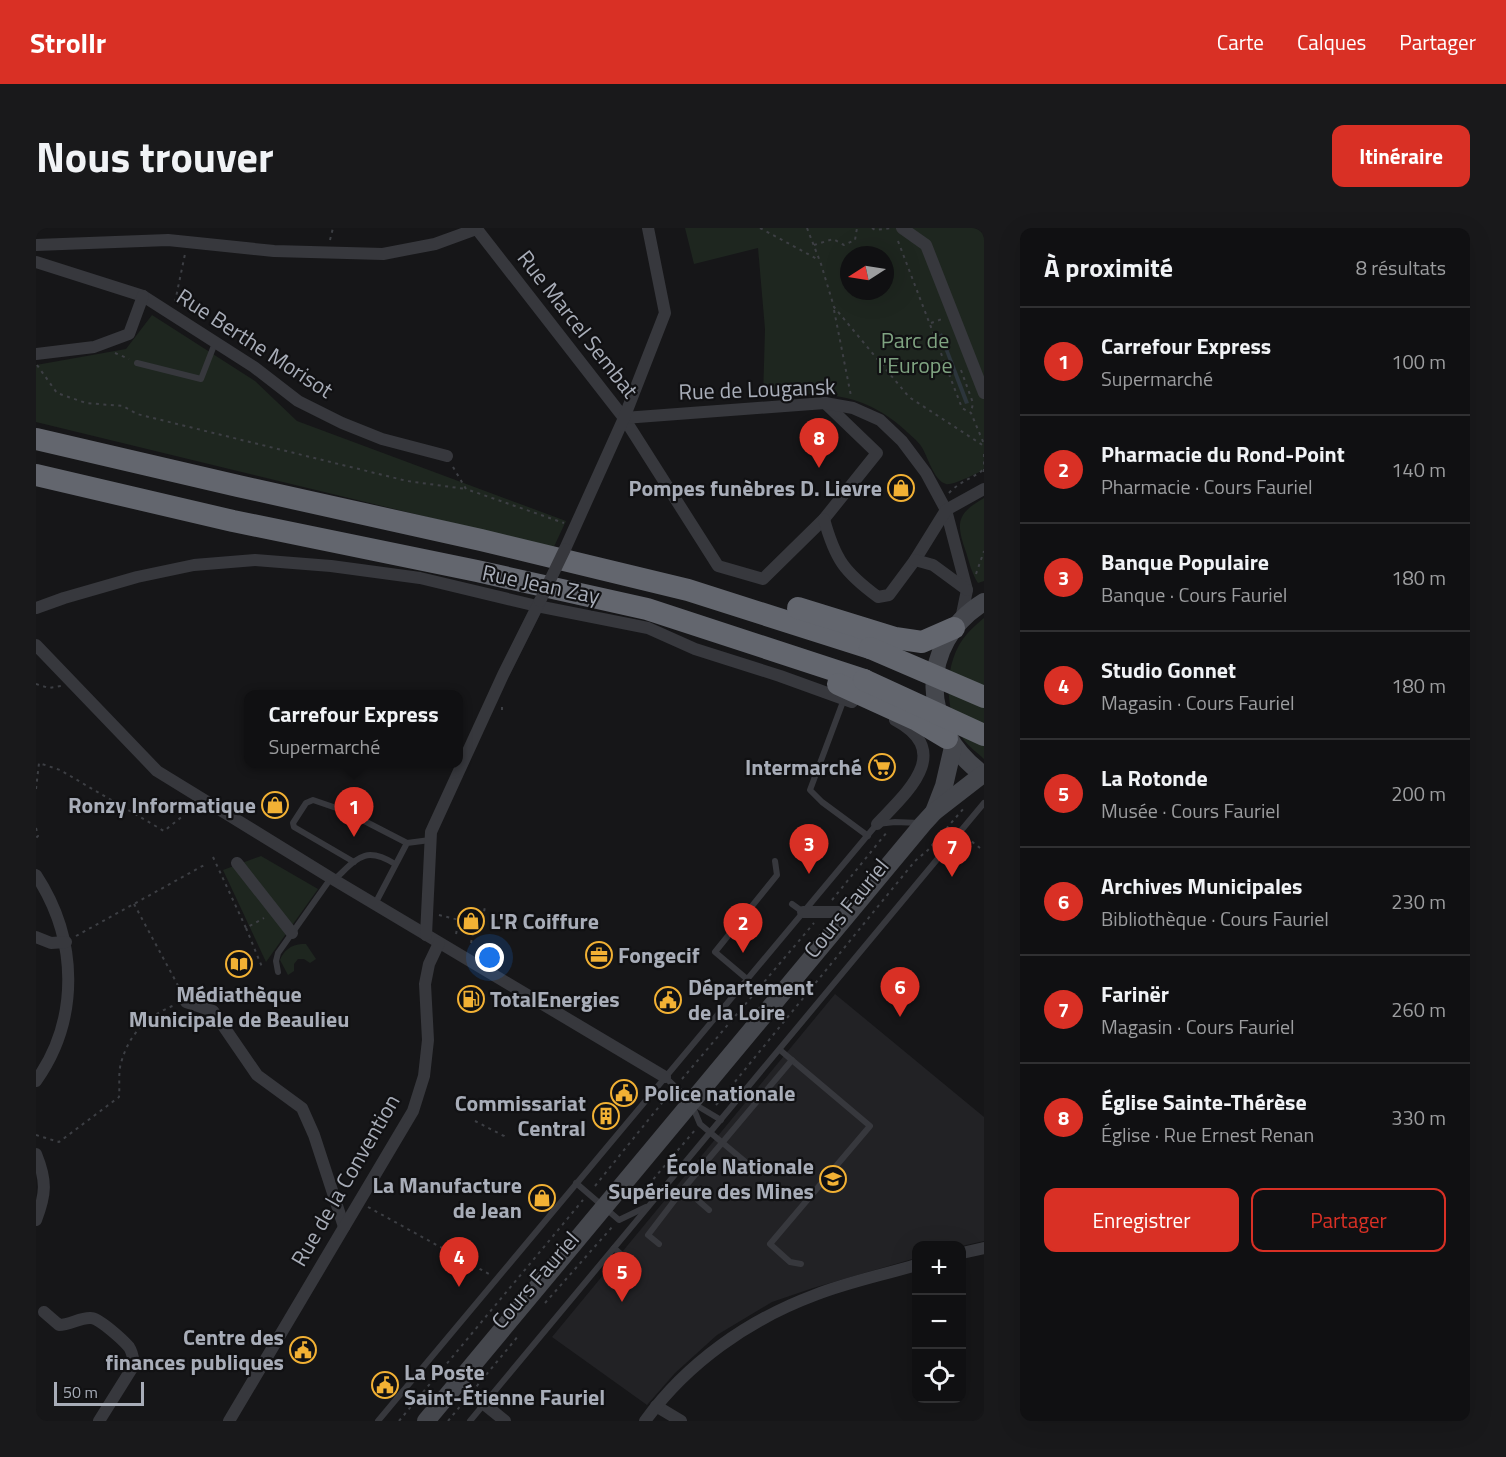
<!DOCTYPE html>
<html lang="fr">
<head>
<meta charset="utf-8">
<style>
	:root { --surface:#101012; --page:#19191b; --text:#f1f3f6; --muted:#9c9d9f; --line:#303032; --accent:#d93025 }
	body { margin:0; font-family:"Titillium Web",sans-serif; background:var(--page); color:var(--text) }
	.controls { position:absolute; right:18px; bottom:18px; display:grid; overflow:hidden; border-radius:12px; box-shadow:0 6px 24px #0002 }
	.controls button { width:54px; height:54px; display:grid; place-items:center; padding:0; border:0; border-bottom:2px solid var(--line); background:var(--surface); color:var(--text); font:30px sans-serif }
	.compass { position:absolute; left:804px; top:18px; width:54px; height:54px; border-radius:50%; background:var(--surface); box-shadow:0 6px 24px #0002; rotate:258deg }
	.scale { position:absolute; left:18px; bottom:15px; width:90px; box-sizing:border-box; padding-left:6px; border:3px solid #a8adb8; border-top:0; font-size:16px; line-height:21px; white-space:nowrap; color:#a8adb8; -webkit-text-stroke:4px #111113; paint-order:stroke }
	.you { position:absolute; left:454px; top:730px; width:21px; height:21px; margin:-15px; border:4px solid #fff; border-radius:50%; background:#1a73e8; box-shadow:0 0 0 9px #1a73e833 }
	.badge { display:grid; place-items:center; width:39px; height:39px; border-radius:50%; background:var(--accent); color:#fff; font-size:20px; font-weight:700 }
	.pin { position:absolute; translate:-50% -50px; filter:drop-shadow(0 2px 3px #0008) }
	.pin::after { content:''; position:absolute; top:32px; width:21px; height:18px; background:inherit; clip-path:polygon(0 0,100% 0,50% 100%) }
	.popup { position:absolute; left:208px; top:462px; width:219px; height:78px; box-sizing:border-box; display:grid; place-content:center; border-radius:12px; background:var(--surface); filter:drop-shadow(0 2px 4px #0005); font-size:20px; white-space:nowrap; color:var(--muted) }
	.popup b { font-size:22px; color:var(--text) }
	.popup::after { content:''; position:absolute; left:50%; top:100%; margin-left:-12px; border:12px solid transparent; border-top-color:var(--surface) }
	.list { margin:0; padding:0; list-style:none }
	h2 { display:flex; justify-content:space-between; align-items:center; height:78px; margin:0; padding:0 24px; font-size:26px }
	h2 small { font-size:20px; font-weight:400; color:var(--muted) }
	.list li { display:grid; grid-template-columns:39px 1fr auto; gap:18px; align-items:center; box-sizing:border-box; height:108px; padding:0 24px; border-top:2px solid var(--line) }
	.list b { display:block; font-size:22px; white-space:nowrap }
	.list p { margin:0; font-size:20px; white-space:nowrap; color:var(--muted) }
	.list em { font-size:20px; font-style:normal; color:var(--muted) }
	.actions { display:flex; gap:12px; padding:18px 24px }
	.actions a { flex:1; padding:14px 0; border:2px solid var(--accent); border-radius:12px; text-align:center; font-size:21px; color:var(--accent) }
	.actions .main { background:var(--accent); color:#fff }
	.icon { flex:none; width:33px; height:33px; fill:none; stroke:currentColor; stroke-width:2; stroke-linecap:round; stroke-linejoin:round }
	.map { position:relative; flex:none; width:948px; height:1193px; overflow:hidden; border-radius:12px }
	header { display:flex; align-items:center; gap:36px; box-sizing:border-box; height:84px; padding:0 30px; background:var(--accent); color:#fff }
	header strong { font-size:28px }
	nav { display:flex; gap:33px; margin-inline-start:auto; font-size:21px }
	.intro { display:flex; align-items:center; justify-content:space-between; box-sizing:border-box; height:144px; padding:0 36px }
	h1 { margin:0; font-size:42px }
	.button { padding:15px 27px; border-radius:12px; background:var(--accent); color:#fff; font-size:21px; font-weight:700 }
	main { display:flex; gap:36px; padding:0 36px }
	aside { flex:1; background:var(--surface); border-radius:12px; box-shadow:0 6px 24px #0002 }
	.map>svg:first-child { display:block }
	.built { fill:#222225 }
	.green { fill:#1e261f; fill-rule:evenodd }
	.water { fill:#2c353c }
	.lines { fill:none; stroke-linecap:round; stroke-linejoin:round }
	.path { stroke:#3d3f44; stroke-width:2; stroke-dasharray:3 4.5; stroke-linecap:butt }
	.lane { stroke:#37383d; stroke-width:6 }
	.street { stroke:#37383d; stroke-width:12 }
	.secondary { stroke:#45474d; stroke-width:18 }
	.highway { stroke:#63666e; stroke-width:22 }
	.street-bridge { stroke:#37383d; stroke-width:12 }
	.highway-bridge { stroke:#63666e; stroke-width:22 }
	.labels { text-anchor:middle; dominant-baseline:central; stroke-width:4.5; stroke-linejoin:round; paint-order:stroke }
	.street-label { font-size:22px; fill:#a8adb8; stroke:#111113 }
	.park-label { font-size:22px; fill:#7fa381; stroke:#111113 }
	.poi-label { font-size:22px; font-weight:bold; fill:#a8adb8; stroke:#111113; text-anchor:end }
</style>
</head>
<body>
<header>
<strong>Strollr</strong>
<nav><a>Carte</a><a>Calques</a><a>Partager</a></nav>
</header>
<div class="intro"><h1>Nous trouver</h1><a class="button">Itinéraire</a></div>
<main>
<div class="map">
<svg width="948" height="1193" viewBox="0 0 948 1193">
	<rect width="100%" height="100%" fill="#161618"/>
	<polygon class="built" points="799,766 948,889 948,1013 926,1018 880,1018 880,1030 777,1060 736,1074 681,1107 639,1145 611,1177 516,1109"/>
	<g class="green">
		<path d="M649,0h299v242c-7,3 -32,16 -38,14 -13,-4 -18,-28 -25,-38 -4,-6 -11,-11 -16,-16 -44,-40 -87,-39 -142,-32l2,-69 -7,-81 -64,16zM813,27h36v36h-36z"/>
		<polygon points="116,87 219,153 261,193 530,293 515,325 416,295 0,194 0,137 90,121"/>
		<path d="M948,270v83l-6,2c-6,-9 -9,-21 -12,-31 -10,-29 -10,-38 18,-54z"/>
		<path d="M948,390v141c-6,-6 -15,-12 -20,-19 -21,-29 -21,-79 3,-106 5,-6 11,-11 17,-16z"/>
		<polygon points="225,628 282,661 230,734 187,642"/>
		<path d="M266,716h4l10,15 -6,4 -6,-4h-6l-4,5v7l-6,4 -8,-15c4,-10 11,-15 22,-16z"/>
	</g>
	<polygon class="water" points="906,105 933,175 929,176 903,107"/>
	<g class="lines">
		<g class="path">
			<polyline points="724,0 783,32"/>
			<polyline points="771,0 785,36 798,79 873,169 948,218"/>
			<polyline points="836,0 839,2 856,0"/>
			<polyline points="294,12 297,0"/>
			<polyline points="862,13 926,180 935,185 948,216"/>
			<polyline points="778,17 797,11 808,17 819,12 821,0"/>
			<polyline points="139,74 149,26"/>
			<polyline points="798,82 815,168"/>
			<polyline points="895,95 906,91"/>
			<polyline points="79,125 93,131"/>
			<polyline points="1,137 21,165 50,175 87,178 101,186 371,253 430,261"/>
			<polyline points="925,142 937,175 935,185"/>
			<polyline points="948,226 948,246"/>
			<polyline points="417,239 430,261 528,295"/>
			<path d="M913,265c10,-11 22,-14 34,-23"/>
			<polyline points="940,346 948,323"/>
			<polyline points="0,456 13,460 25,458"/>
			<polyline points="466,479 466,485"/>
			<polyline points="0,561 3,535 24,542 128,603 158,579"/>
			<polyline points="0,600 2,608 0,610"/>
			<polyline points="930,609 944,620"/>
			<polyline points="177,629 210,700 228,690"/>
			<polyline points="796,672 851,604"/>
			<polyline points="98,676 145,763"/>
			<polyline points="403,687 423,692 422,697 444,702 449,679"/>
			<polyline points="210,700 226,739"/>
			<polyline points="420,706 422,697"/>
			<polyline points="40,708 170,636"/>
			<polyline points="435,715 438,700"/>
			<polyline points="646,851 778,695"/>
			<polyline points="680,877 879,633 892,622 928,580"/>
			<polyline points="439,893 468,908 468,911"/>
			<path d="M0,907l23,7 60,-45c1,-11 -1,-24 2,-34 8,-29 26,-47 54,-58"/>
			<polyline points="559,958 634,865"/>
			<polyline points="598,974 659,902"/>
			<polyline points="332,979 453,1046"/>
			<polyline points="509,1075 577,998"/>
			<polyline points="363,1193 547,972"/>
			<polyline points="412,1193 483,1107"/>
		</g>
		<g class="lane">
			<polyline points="101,135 165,151 179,115"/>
			<polyline points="808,471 774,562 786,574 832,608"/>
			<polyline points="318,634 258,599 257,595 270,575 277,572 309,583 371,615"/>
			<path d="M298,652c23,-21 30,-35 61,-16"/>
			<polyline points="339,676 371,615 394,612"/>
			<polyline points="756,676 767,684"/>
			<polyline points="242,744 240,733 242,725 295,650"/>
			<polyline points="711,751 679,724 741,647 739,633"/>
			<polyline points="744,822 834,898 734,1016 754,1034 765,1036"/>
			<polyline points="629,849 655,874 685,892"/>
			<polyline points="656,877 664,896 718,941"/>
			<polyline points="540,955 583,992 610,979"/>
			<polyline points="673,982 648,960 756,832"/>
			<polyline points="623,1016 612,1007 648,960"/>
			<polyline points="578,1020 603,1042"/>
			<polyline points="342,1193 841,596 859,594 884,595"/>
			<polyline points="434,1193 948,575"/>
		</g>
		<g class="street">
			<polyline points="440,0 588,190 682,338 727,351 788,291 841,225 789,175"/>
			<polyline points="866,0 890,17 948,165"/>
			<polyline points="0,17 132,12 238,23 347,26 399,16 440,1"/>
			<polyline points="0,34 107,68 218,139 262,173 306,195 346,211 411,228"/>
			<polyline points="0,126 58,119 93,106 107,68"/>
			<polyline points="588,190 789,175 817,180 844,192 866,213 890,245 910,282 931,362 925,391"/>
			<path d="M788,291c11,40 20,53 54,78l11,-2 26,-35 31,-50 38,-21"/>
			<polyline points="529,321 588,190 629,85 612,0"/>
			<polyline points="879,332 897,337 931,362"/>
			<polyline points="0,380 28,370 101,349 158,337 219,332 295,338 384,350 501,378 612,400 659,421 744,448 816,474"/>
			<polyline points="0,417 121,543 295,650 629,849"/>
			<path d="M841,596c29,-31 78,-72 18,-104"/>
			<polyline points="201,635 256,705"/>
			<path d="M0,647c42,64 44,144 0,206"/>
			<polyline points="767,684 814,684"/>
			<polyline points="390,707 395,604 467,447 504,373"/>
			<polyline points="0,709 15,715 30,714"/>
			<polyline points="150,774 177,783 221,847 266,880 278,907 308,999"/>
			<path d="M0,926c11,27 10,40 0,66"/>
			<polyline points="926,1025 948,1020"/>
			<path d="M8,1084l15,13c11,0 22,-8 32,-7 8,0 32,22 38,29 4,6 4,11 5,18l-35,56"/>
			<polyline points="448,1176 469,1193"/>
			<polyline points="620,1178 645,1193"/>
			<polyline points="193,1193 377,883 388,848 392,812 389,756 393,736 403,715"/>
			<path d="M609,1193c42,-58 103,-101 170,-126 33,-13 68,-20 101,-30"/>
		</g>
		<g class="secondary">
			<path d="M948,374c-68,42 -64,128 0,173"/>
			<polyline points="898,584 908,558 917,519"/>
			<polyline points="390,1193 887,596 898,584 947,546"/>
		</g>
		<g class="highway">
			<polyline points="0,211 202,258 445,312 652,362 834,420"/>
			<polyline points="0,247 197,293 441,343 611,381 828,452"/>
			<polyline points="762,380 859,410 886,414 918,400"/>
			<polyline points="802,456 881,492 911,510"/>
		</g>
		<polyline class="street-bridge" points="504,373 529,321"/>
		<g class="highway-bridge">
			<polyline points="834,420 948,469"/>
			<polyline points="828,452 948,507"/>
		</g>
	</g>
	<defs>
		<symbol id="shop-ring" viewBox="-11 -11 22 22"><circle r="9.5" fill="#111113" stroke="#f2b134" stroke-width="1.5"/><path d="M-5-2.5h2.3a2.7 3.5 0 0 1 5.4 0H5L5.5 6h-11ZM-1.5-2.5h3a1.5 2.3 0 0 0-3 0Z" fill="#f2b134"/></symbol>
		<symbol id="supermarket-ring" viewBox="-11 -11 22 22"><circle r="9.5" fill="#111113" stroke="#f2b134" stroke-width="1.5"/><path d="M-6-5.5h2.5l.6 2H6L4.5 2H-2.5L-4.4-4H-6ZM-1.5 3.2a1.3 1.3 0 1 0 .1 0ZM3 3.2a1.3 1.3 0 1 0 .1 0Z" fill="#f2b134"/></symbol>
		<symbol id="office-ring" viewBox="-11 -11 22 22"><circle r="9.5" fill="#111113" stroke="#f2b134" stroke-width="1.5"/><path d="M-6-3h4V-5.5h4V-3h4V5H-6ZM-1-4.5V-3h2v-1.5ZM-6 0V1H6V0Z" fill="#f2b134"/></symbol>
		<symbol id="library-ring" viewBox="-11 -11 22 22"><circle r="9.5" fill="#111113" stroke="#f2b134" stroke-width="1.5"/><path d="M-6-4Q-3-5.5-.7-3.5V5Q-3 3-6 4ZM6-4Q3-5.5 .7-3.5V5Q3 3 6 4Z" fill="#f2b134"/></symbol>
		<symbol id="fuel-ring" viewBox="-11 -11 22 22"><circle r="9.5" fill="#111113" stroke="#f2b134" stroke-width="1.5"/><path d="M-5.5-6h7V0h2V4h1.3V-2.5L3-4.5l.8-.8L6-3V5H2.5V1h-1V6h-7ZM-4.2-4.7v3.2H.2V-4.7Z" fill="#f2b134"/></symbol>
		<symbol id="civic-ring" viewBox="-11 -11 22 22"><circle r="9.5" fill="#111113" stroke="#f2b134" stroke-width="1.5"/><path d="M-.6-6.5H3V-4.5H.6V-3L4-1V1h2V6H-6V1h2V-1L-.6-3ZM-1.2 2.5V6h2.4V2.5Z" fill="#f2b134"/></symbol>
		<symbol id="building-ring" viewBox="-11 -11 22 22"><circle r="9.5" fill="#111113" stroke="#f2b134" stroke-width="1.5"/><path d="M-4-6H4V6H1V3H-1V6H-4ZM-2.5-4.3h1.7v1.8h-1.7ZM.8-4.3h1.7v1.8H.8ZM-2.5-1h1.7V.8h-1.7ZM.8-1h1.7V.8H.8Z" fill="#f2b134"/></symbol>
		<symbol id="university-ring" viewBox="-11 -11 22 22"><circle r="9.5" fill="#111113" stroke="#f2b134" stroke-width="1.5"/><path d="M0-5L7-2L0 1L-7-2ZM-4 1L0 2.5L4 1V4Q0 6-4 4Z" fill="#f2b134"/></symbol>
	</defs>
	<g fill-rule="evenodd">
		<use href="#shop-ring" x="850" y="245" width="30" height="30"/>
		<use href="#supermarket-ring" x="831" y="524" width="30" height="30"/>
		<use href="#shop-ring" x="224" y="562" width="30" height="30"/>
		<use href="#shop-ring" x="420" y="678" width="30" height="30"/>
		<use href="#office-ring" x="548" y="712" width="30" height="30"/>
		<use href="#library-ring" x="188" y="721" width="30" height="30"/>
		<use href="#fuel-ring" x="420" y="756" width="30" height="30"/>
		<use href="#civic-ring" x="617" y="757" width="30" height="30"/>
		<use href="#civic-ring" x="573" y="850" width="30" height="30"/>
		<use href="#building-ring" x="555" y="873" width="30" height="30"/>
		<use href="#university-ring" x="782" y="936" width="30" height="30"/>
		<use href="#shop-ring" x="491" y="955" width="30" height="30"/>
		<use href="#civic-ring" x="252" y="1107" width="30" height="30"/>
		<use href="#civic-ring" x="334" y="1142" width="30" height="30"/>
	</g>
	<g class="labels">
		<g class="street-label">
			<text transform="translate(542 96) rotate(52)">Rue Marcel Sembat</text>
			<text transform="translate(219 115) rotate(33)">Rue Berthe Morisot</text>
			<text transform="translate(721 161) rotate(-2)">Rue de Lougansk</text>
			<text transform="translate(505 356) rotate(12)">Rue Jean Zay</text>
			<text transform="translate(810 680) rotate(-51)">Cours Fauriel</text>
			<text transform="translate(309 952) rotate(-60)">Rue de la Convention</text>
			<text transform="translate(499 1052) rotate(-49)">Cours Fauriel</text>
		</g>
		<g class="park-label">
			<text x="879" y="112">Parc de<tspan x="879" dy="25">l'Europe</tspan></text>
		</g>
		<g class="poi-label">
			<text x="846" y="260">Pompes funèbres D. Lievre</text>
			<text x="826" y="539">Intermarché</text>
			<text x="220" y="577">Ronzy Informatique</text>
			<text x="454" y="693" text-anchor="start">L'R Coiffure</text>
			<text x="582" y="727" text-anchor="start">Fongecif</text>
			<text x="652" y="759" text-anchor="start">Département<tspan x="652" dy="25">de la Loire</tspan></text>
			<text x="203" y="766" text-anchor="middle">Médiathèque<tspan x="203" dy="25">Municipale de Beaulieu</tspan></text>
			<text x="454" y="771" text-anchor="start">TotalEnergies</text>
			<text x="608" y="865" text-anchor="start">Police nationale</text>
			<text x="550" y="875">Commissariat<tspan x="550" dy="25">Central</tspan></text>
			<text x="778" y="938">École Nationale<tspan x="778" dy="25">Supérieure des Mines</tspan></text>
			<text x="486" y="957">La Manufacture<tspan x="486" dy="25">de Jean</tspan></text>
			<text x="248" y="1109">Centre des<tspan x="248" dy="25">finances publiques</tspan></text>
			<text x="368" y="1144" text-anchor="start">La Poste<tspan x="368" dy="25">Saint-Étienne Fauriel</tspan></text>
		</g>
	</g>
</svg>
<div class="controls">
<button>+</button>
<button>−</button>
<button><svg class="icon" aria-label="locate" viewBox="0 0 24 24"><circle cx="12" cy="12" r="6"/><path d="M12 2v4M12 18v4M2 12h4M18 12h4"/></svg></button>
</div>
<svg class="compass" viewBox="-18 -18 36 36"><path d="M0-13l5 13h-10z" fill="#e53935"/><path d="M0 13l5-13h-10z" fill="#9c9d9f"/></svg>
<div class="scale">50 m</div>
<div class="you"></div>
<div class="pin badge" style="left:318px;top:609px">1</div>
<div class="popup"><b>Carrefour Express</b>Supermarché</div>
<div class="pin badge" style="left:707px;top:725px">2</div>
<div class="pin badge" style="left:773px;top:646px">3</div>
<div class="pin badge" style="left:423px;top:1059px">4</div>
<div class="pin badge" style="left:586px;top:1074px">5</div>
<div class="pin badge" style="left:864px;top:789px">6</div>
<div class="pin badge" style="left:916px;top:649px">7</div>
<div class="pin badge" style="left:783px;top:240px">8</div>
</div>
<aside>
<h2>À proximité<small>8 résultats</small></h2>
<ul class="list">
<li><span class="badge">1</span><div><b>Carrefour Express</b><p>Supermarché</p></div><em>100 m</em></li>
<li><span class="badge">2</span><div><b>Pharmacie du Rond-Point</b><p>Pharmacie · Cours Fauriel</p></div><em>140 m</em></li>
<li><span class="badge">3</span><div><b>Banque Populaire</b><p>Banque · Cours Fauriel</p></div><em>180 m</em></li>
<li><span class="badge">4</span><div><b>Studio Gonnet</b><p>Magasin · Cours Fauriel</p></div><em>180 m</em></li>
<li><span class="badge">5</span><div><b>La Rotonde</b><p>Musée · Cours Fauriel</p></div><em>200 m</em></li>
<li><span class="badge">6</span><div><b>Archives Municipales</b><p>Bibliothèque · Cours Fauriel</p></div><em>230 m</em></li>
<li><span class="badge">7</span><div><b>Farinër</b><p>Magasin · Cours Fauriel</p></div><em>260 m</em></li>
<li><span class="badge">8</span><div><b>Église Sainte-Thérèse</b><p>Église · Rue Ernest Renan</p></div><em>330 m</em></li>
</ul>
<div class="actions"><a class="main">Enregistrer</a><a>Partager</a></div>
</aside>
</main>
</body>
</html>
